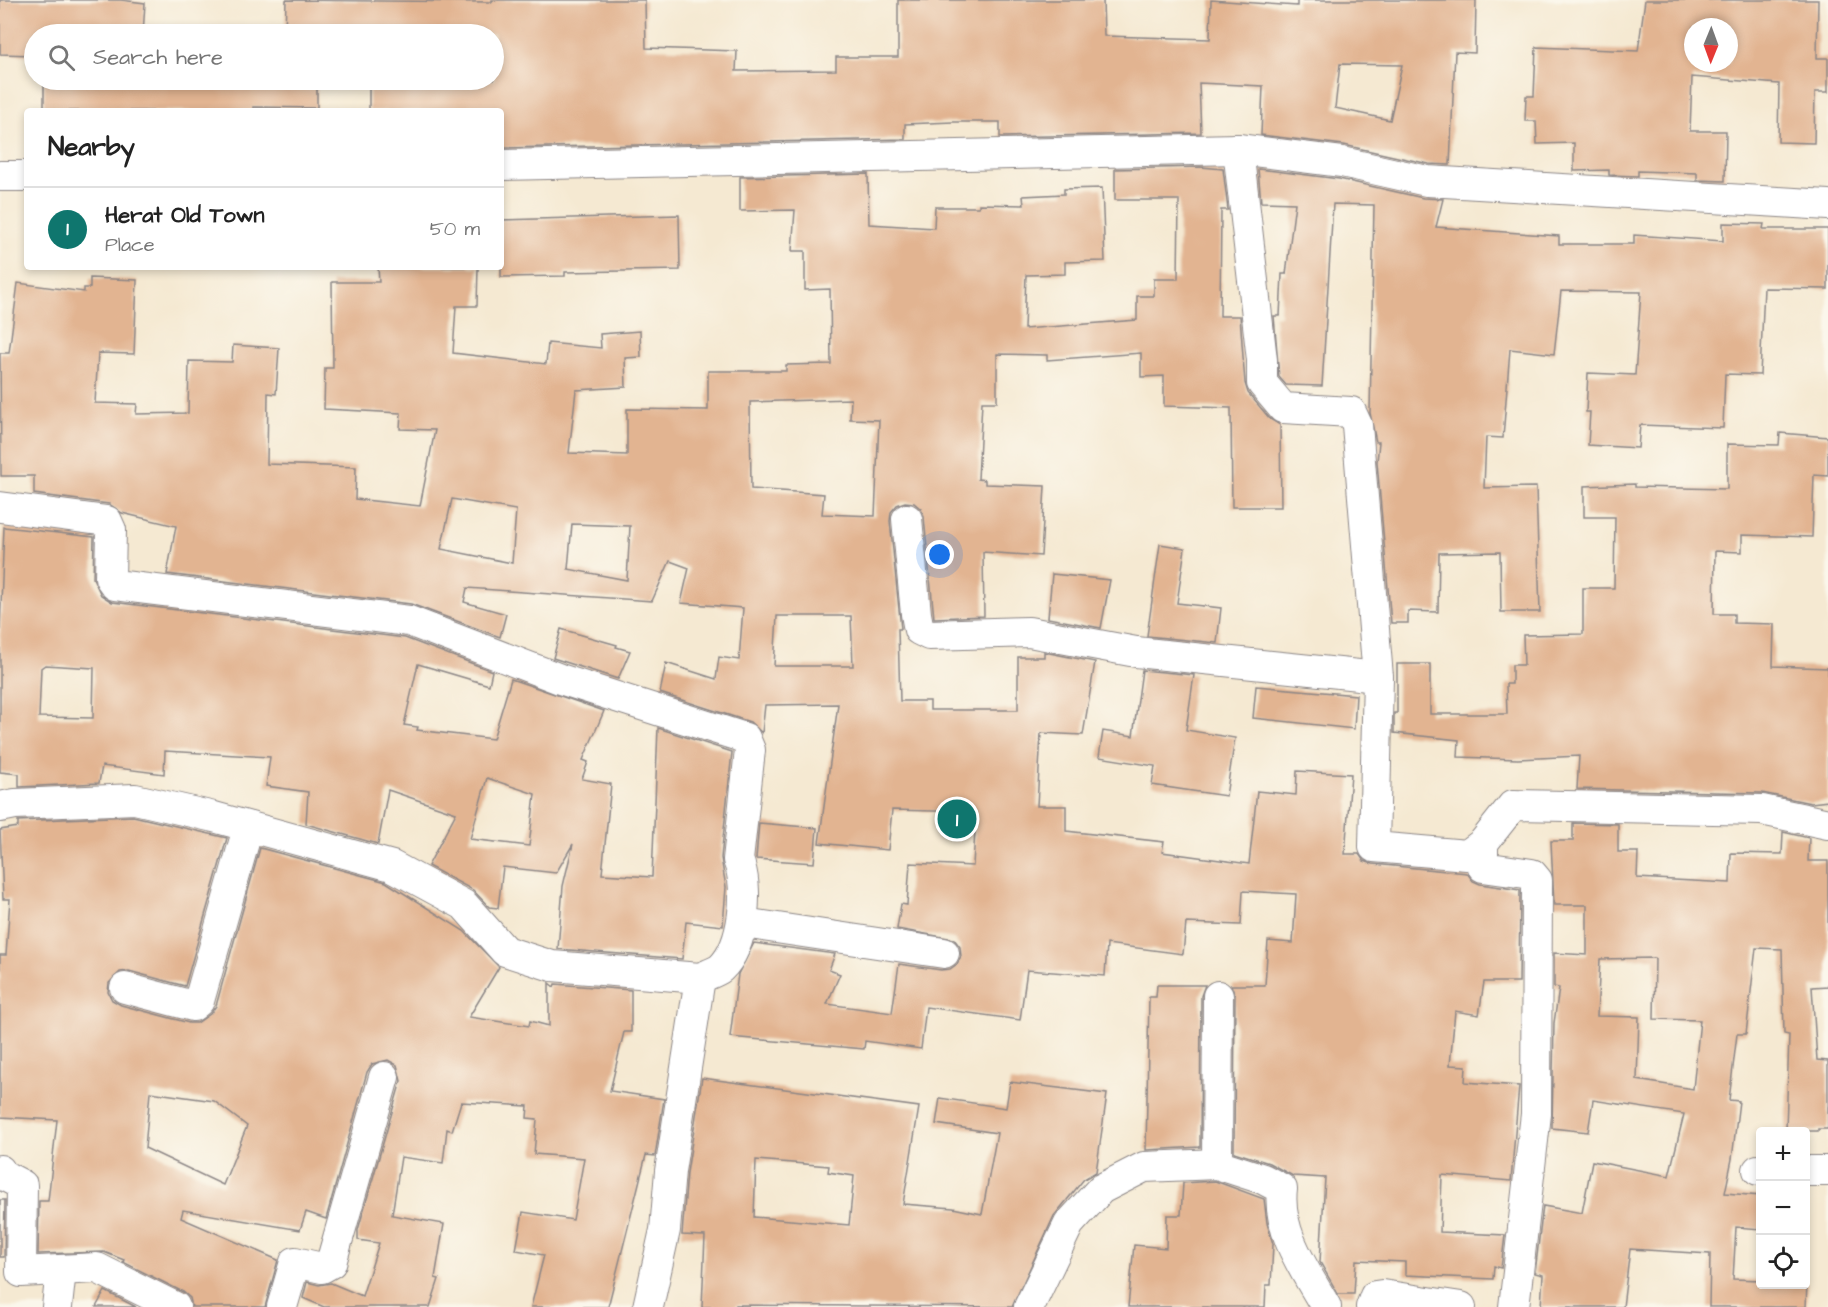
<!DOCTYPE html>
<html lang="en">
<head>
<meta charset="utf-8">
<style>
	:root { --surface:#fff; --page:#f2f2f2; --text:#222; --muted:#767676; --line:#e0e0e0; --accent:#0f766e }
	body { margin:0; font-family:"Architects Daughter",sans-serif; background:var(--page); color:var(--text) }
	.controls { position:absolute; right:18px; bottom:18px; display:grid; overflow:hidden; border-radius:6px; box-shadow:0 3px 9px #0003 }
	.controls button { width:54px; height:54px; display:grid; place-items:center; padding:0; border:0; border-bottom:2px solid var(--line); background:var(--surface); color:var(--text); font:30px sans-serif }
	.compass { position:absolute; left:1684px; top:18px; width:54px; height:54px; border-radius:50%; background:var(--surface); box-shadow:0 3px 9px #0003; rotate:181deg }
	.you { position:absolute; left:940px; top:555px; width:21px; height:21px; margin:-15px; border:4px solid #fff; border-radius:50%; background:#1a73e8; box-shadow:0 0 0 9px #1a73e833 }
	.badge { display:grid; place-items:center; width:39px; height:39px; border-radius:50%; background:var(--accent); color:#fff; font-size:20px; font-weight:700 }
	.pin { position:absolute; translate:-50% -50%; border:3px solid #fff; box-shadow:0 2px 6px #0006 }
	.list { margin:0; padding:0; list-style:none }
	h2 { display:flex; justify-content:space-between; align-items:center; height:78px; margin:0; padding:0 24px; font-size:26px }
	h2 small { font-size:20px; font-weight:400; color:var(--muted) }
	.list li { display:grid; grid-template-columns:39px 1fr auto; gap:18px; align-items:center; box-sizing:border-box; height:84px; padding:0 24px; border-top:2px solid var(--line) }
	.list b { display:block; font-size:22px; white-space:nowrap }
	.list p { margin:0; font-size:20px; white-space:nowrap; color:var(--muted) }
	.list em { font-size:20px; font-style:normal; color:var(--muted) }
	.icon { flex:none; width:33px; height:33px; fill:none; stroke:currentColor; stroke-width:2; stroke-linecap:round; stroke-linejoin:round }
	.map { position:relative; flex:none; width:1828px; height:1307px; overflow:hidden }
	.search { position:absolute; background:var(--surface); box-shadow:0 3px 9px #0003; left:24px; top:24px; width:480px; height:66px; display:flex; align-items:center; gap:15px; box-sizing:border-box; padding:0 21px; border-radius:33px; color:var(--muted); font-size:22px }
	.panel { position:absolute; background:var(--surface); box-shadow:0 3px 9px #0003; left:24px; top:108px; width:480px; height:162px; border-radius:6px }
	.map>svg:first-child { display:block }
	.building { fill:#e2b491; fill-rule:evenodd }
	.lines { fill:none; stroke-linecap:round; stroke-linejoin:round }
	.street-casing { stroke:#8c8686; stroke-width:32 }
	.street { stroke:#fff; stroke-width:30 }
</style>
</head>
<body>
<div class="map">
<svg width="1828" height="1307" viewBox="0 0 1828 1307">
	<rect width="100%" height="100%" fill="#fbf7ec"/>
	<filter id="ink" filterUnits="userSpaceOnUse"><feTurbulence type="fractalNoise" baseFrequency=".0167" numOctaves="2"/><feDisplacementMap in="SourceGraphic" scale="12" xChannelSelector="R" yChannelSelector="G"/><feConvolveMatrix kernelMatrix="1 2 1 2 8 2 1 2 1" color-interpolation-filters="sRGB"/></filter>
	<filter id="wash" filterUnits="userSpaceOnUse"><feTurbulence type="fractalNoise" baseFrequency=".008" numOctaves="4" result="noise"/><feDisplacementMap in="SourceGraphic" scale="24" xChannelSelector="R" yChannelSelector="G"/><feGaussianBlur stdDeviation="1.35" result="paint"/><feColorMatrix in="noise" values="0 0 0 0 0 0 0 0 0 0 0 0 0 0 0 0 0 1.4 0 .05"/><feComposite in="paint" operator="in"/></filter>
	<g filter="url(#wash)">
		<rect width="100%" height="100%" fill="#f5e9d2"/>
		<g id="blocks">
			<g class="building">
				<polygon points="0,0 121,0 145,3 143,34 34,34 34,55 0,54"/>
				<path d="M286,0l206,2v-2h153l1,48 91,3 -1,20 100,-1v-13h62v-57h205l1,36 106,3 1,-39 86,6v-6h179l-1,53 -20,-1 -5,113 -21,-1 -85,-19 -83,-10 2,-49 -64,-3 2,50 -201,4v-15h-47l-48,2v15l-404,9v-37h-132v-29l-52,-2v28l-64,-1v4h-209v-31h450v-46h-209zM1340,64l62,1 -12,55 -55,-12z"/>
				<path d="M1645,0h173l-1,58h11v34h-13l-1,51 -36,-1 1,-58 -87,-7 -2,54h36l-1,50 -28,-1v-7l-59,-2v5l-29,-1v-5l-35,1v-28l-37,1 -1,-23h-11l1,-25h8l2,-49 102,4zM1693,27h36v36h-36z"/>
				<path d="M1201,167l22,2 5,41h-7l-1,106h20l5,67 3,10 22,26 10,6 1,82h-49l-1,-99 -67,-2v-30l-23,1v-24l-94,7v-5l-50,-1v48h-15l-4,77 7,1v4l60,2 -4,70 -58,-4 1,64 -50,2 -10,-101 -3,-8 -7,-6 -9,-1 -8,3 -6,7 -1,9 11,108h-3l2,72h30v9h88v-53h26v-5l51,10 -12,73 -42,-2 -4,73h29v25l98,11 -2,10 87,12 8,-73 39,4 1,-24 54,3 -6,80h14l5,7 9,3 94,9 6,8 7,3 40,6 -1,92h-35l-5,33 -24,-4 -5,54 16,1 -1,16 54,4 -8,95 -69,-6 -2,57 65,3 -4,33 -7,-2 -1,13 -88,-4v-13l-49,-2 -2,34h-16l-18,-32 5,-84 -32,-2 -24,-13 -35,-11 1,-156 -4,-11h34l3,-44 25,2 3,-49 -53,-3 -2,34 -55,-2 -3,31 -76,-10 -2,32 -78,-6 -7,50 -94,-13 -5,42 -56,-8 -1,8 -134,-12 8,-63 16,-31 81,11 -6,16 11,4 -13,30 65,9 7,-49 42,6 9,-1 7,-5 4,-8 -1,-9 -6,-8 -57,-10 4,-25 6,1 3,-42 63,3 3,-54 -84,-2 -4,40 -69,-7 19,-139 -73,1 -3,28 -12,-11 -90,-29 6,-30 50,16 3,-22 20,3 4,-52 -62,-5 8,-35 -19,-7 -18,40 -185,-13 -3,14 42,12 -6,23 -89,-33 -244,-30 9,-48 -54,-13 -13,-9 -75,-10v-18h-33l-1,-123h9l9,-70 66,9v-4h6v-10l47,2 -3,74 -36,-1 -3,50 42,1 -1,10 52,-1 1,-52 43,1 1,-17 46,3 -3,46 -8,-1 -1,71 89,3 -1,32 65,7 15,-76 -35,-1 1,-16 -77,-4 1,-41h8l-1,-86h47l-1,-15h100l-1,39h-21l-3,47 93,11 2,-21 53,5 -1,-14 40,-3 1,26 -16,1 1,29 -50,3 -7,63 58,2v-46l81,1v-39h78v-6l45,-1 -1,-75 -25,1v-39h-13l3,-41 -55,1v-34l128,-3 1,50 65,4 1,-21h44v-3l45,1 -1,-9 41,-2v-5l38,-1 3,73 -40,1v12l-39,1 -2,54 113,-9v-24h17v-17h24l1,-79h-64v-31zM851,399l-1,20 29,1 -4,96 -53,-2 2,-20 -73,-5 -1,-87zM452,499l64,11 -4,53 -71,-14zM572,524l58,2 -3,54 -59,-11zM777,616h74l2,50h-79z"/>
				<polygon points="1258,169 1339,179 1423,198 1443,199 1436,227 1559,236 1559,244 1634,244 1634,235 1723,241 1723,223 1764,224 1763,229 1828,229 1828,289 1764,288 1760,375 1725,374 1723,428 1640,425 1638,448 1588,445 1590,412 1586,412 1588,373 1635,375 1641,292 1561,291 1554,354 1510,349 1503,438 1486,437 1484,488 1536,487 1540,612 1501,612 1500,552 1439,553 1438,612 1408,611 1408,623 1391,623 1377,462 1379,442 1376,442 1370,413 1374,205 1333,204 1322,386 1286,385 1279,377 1274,316 1280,316 1282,274 1286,274 1295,203 1261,202"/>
				<polygon points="679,215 680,270 565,272 565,276 501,277 501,220"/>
				<polygon points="1780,433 1828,437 1828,476 1814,475 1812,537 1742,535 1742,552 1715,551 1714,614 1734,614 1734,623 1774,624 1773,666 1828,668 1828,801 1811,803 1762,793 1577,789 1579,756 1518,759 1458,757 1459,740 1394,733 1394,713 1397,713 1397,664 1430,664 1430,714 1507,714 1506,684 1512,684 1512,665 1524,665 1523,635 1583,634 1583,588 1614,588 1615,517 1584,517 1584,486 1635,484 1635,487 1727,489 1727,444 1779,445"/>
				<path d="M4,527l90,10 -1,41 8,17 11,7 293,36 87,33 -3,14 -71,-21 -14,61 14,2 -1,3 76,9 18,-60 93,32 -21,49 5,2 -6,17 29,5 -9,90 50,3 6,-149 74,24 -11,106 5,29 -3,39 -37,-4 -4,37 -124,-10 5,-63 10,-42 -17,29 -53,-6 -5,41 -9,-1 -16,-17 -45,-24 28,-53 -68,-23 -10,54 -72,-20 2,-32 -42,-6 4,-29 -105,-6 -1,23 -62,-8 -3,17 -80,4v-13l-19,-2v-142zM45,665l49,3 -1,50 -54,-1 2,-49zM487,778l48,16 -6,52 -59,-7z"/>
				<polygon points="1160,544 1185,548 1177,603 1221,608 1217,643 1147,636"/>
				<polygon points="1052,574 1110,580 1101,628 1048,618"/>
				<polygon points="561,629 617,645 616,647 630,651 618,679 553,658"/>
				<polygon points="1142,670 1194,675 1186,730 1235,738 1226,796 1152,785 1155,766 1099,757 1103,731 1133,736"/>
				<polygon points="1256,686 1356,695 1354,729 1253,718"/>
				<path d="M133,816l94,22 -42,148 -56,-15 -9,1 -11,11 -1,9 4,8 9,5 68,18h8l13,-9 6,-8 44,-158 126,34 78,49 35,36 -30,50 60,9 1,-5 19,5v-43l5,4 1,-3 76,6v42h-7l-14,59 54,8 -9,57 -9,-1 -38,152h-77l13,-52 -28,-5 7,-38 50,8 11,-62 -50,-4 3,-35 -10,-1 1,-12 -67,-4 -9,29 -5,-2 -4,34 -42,-6 -9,58 52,9 -9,54 4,1 -9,28h-106l-21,-9 4,-16 12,3 12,-2 31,13 17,-53 -21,-3v-10l43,-149 -4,-16 -9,-5 -16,4 -5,8 -41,147 -20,-7 -6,18 -117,-20 -2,8 97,42 -13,47h-73l-2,-9 -7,-6 -60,-30 1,-2 -20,-8 -66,2 1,-53h9l9,-81 -57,-3v-162h6l4,-56h-7l-3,-69 18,-3v-6zM150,1092l64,9 33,25 -24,59 -78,-37z"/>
				<polygon points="759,823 817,828 814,863 756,859"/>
				<path d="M1573,823l45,1v28h20l-1,26 93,5 1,-30 51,1 1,-22 26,6 -1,23h20v125l-16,1 5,73 11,1v68h-10v2h-32l3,-96 -5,-1 -2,-85 -26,-1 -10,86h-9l-8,66 10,1 -7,58 -7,34 36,3v33l-25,-2 -3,52 28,1v4h45l1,-2 -1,25h-97l1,-53 -80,-5 -7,58h-82l2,-32 -8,-2 8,-67 39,7 10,-52 77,15 15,-62 -91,-14 -5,32 -36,-4 2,-105 5,-35 -5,-1v-34l33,2v-50h-33l-3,-64h22zM1655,958l-1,61 46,1 -7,69 -56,-9 2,-63 -42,-1 3,-57z"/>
				<polygon points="1157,985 1205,985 1201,996 1200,1147 1146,1150 1149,997 1156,997"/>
				<path d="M702,1078l217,29 -16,97 50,4 29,6 15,-81 -61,-9 4,-26 66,10 4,-26 97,12 -11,78 -12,7 -30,37 -42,91 -276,-2v2h-34l3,-71 -23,-1 5,-62zM756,1160l73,6 -1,6 26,4 -5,49 -95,-8z"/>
				<polygon points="1215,1181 1264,1199 1267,1223 1273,1244 1271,1285 1266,1285 1265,1307 1128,1307 1134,1245 1166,1248 1167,1215 1181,1215 1183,1183"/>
				<polygon points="0,1200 5,1200 4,1257 0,1257"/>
				<polygon points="105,1291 136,1307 96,1307"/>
			</g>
		</g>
	</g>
	<g filter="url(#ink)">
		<use href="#blocks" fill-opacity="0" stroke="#8c8686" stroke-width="1.5"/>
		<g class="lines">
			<defs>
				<g id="street">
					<polyline points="1238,149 1262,360 1262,383 1283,408 1351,412 1357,425 1378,677 1374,847 1467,855 1483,843 1513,805 1762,810 1828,824"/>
					<polyline points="501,165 1238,149 1342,162 1427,181 1828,205"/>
					<polyline points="0,176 27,176"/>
					<path d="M0,507l107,14 4,9 -1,48 5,7 294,36 151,58 185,59 5,12 -12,110c12,28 6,86 -17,108 -5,4 -15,7 -21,10"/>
					<polyline points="907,519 916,614 919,630 929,635 1029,632 1136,652 1378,677"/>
					<polyline points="0,807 15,804 135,799 214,817 392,866 464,905 505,951 552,966 700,978 670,1171 665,1230 648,1307"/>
					<polyline points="1483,843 1483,867 1532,874 1537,880 1536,1114 1514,1307"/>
					<polyline points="743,923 944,953"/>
					<polyline points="125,988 193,1006 199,1001 248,828"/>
					<polyline points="1217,1164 1218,996"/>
					<polyline points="0,1170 1,1174 22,1185 21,1272 97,1268 175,1307"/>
					<polyline points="1758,1170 1760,1170"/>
					<polyline points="1806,1171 1828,1171"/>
					<polyline points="57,1307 61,1270"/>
					<polyline points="282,1307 295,1262 322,1268 331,1263 384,1077"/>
					<path d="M1029,1307l40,-83 32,-35 43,-22 73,-3 46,15 19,10c-5,43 23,81 44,118"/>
					<polyline points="1371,1307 1375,1296 1382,1295 1461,1307"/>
				</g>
			</defs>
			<use href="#street" class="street-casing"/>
			<use href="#street" class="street"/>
		</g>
	</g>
</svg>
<div class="controls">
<button>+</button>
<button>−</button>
<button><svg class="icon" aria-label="locate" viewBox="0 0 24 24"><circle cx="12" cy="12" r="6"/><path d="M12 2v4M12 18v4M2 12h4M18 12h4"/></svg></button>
</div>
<svg class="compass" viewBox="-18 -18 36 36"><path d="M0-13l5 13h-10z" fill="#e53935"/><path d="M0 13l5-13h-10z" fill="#767676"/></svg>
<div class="you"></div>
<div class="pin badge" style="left:957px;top:819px">1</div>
<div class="search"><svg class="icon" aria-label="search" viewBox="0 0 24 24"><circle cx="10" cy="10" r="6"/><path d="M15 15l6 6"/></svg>Search here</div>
<section class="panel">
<h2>Nearby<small></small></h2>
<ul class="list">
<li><span class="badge">1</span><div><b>Herat Old Town</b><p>Place</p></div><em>50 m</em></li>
</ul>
</section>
</div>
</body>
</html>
